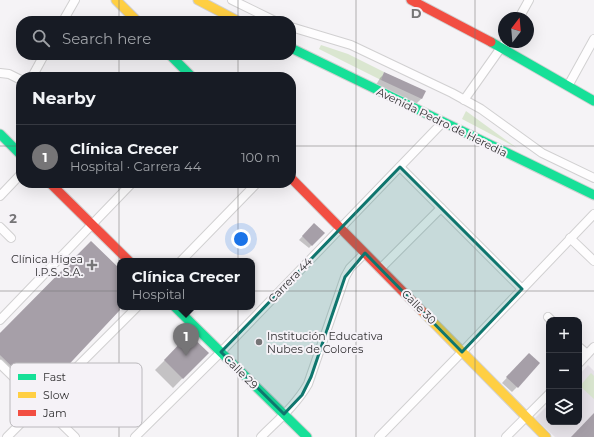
<!DOCTYPE html>
<html lang="en">
<head>
<meta charset="utf-8">
<style>
	:root { --surface:#171b24; --page:#242831; --text:#f1f3f6; --muted:#9ea1a6; --line:#363941; --accent:#767577 }
	body { margin:0; font-family:Montserrat,sans-serif; background:var(--page); color:var(--text) }
	.controls { position:absolute; right:12px; bottom:12px; display:grid; overflow:hidden; border-radius:8px; box-shadow:0 4px 16px #0002 }
	.controls button { width:36px; height:36px; display:grid; place-items:center; padding:0; border:0; border-bottom:1px solid var(--line); background:var(--surface); color:var(--text); font:20px sans-serif }
	.compass { position:absolute; left:498px; top:12px; width:36px; height:36px; border-radius:50%; background:var(--surface); box-shadow:0 4px 16px #0002; rotate:16deg }
	.you { position:absolute; left:241px; top:239px; width:14px; height:14px; margin:-10px; border:3px solid #fff; border-radius:50%; background:#1a73e8; box-shadow:0 0 0 6px #1a73e833 }
	.badge { display:grid; place-items:center; width:26px; height:26px; border-radius:50%; background:var(--accent); color:#fff; font-size:13px; font-weight:700 }
	.pin { position:absolute; translate:-50% -33px; filter:drop-shadow(0 1px 2px #0008) }
	.pin::after { content:''; position:absolute; top:21px; width:14px; height:12px; background:inherit; clip-path:polygon(0 0,100% 0,50% 100%) }
	.popup { position:absolute; left:117px; top:258px; width:138px; height:52px; box-sizing:border-box; display:grid; place-content:center; border-radius:8px; background:var(--surface); filter:drop-shadow(0 1px 3px #0005); font-size:13px; white-space:nowrap; color:var(--muted) }
	.popup b { font-size:15px; color:var(--text) }
	.popup::after { content:''; position:absolute; left:50%; top:100%; margin-left:-8px; border:8px solid transparent; border-top-color:var(--surface) }
	.list { margin:0; padding:0; list-style:none }
	h2 { display:flex; justify-content:space-between; align-items:center; height:52px; margin:0; padding:0 16px; font-size:17px }
	h2 small { font-size:13px; font-weight:400; color:var(--muted) }
	.list li { display:grid; grid-template-columns:26px 1fr auto; gap:12px; align-items:center; box-sizing:border-box; height:64px; padding:0 16px; border-top:1px solid var(--line) }
	.list b { display:block; font-size:15px; white-space:nowrap }
	.list p { margin:0; font-size:13px; white-space:nowrap; color:var(--muted) }
	.list em { font-size:13px; font-style:normal; color:var(--muted) }
	.icon { flex:none; width:22px; height:22px; fill:none; stroke:currentColor; stroke-width:2; stroke-linecap:round; stroke-linejoin:round }
	.map { position:relative; flex:none; width:594px; height:437px; overflow:hidden }
	.search { position:absolute; background:var(--surface); box-shadow:0 4px 16px #0002; left:16px; top:16px; width:280px; height:44px; display:flex; align-items:center; gap:10px; box-sizing:border-box; padding:0 14px; border-radius:16px; color:var(--muted); font-size:15px }
	.panel { position:absolute; background:var(--surface); box-shadow:0 4px 16px #0002; left:16px; top:72px; width:280px; height:116px; border-radius:16px }
	.map>svg:first-child { display:block }
	.built { fill:#e7e3e9 }
	.green { fill:#dae6d0 }
	.shadow { fill:#0003 }
	.building { fill:#a69fa8 }
	.lines { fill:none; stroke-linecap:round; stroke-linejoin:round }
	.street-casing { stroke:#d1d0d1; stroke-width:10 }
	.fast-casing { stroke:#d1d0d1; stroke-width:11 }
	.slow-casing { stroke:#d1d0d1; stroke-width:11 }
	.jam-casing { stroke:#d1d0d1; stroke-width:11 }
	.street { stroke:#fefdfe; stroke-width:8 }
	.fast { stroke:#16e098; stroke-width:9 }
	.slow { stroke:#ffcf43; stroke-width:9 }
	.jam { stroke:#f24e42; stroke-width:9 }
	.marked { fill:#0f766e; fill-opacity:0.2; stroke:#0f766e; stroke-width:3; stroke-linejoin:round }
	.grid { fill:none; stroke:#767577; stroke-width:1; stroke-opacity:0.55 }
	.poi-dot { fill:#767577; stroke:#f5f2f7; stroke-width:1.5 }
	.labels { text-anchor:middle; dominant-baseline:central; stroke-width:4; stroke-linejoin:round; paint-order:stroke }
	.street-label { font-size:11px; fill:#323133; stroke:#f5f2f7 }
	.poi-label { font-size:11px; fill:#323133; stroke:#f5f2f7; text-anchor:end }
	.key { fill:#f5f2f7; stroke:#bab8bc; stroke-width:1 }
	.key-label { font-size:11px; fill:#323133 }
	.grid-label { font-size:13px; text-anchor:middle; font-weight:bold; fill:#767577; stroke:#f5f2f7; stroke-width:4; stroke-linejoin:round; paint-order:stroke }
</style>
</head>
<body>
<div class="map">
<svg width="594" height="437" viewBox="0 0 594 437">
	<rect width="100%" height="100%" fill="#f5f3f6"/>
	<g class="built">
		<polygon points="47,364 59,375 40,394 29,383"/>
		<polygon points="588,365 594,371 594,437 555,437 535,418 549,404 549,422 579,422 579,375"/>
	</g>
	<g class="green">
		<polygon points="321,45 348,54 384,72 381,80 319,49"/>
		<polygon points="466,111 517,148 462,119"/>
		<polygon points="591,373 594,376 594,399 580,386"/>
	</g>
	<g class="shadow">
		<polygon points="385,73 424,91 421,99 416,104 376,85 380,78"/>
		<polygon points="314,224 323,233 309,248 299,240"/>
		<polygon points="120,270 120,307 122,307 54,379 42,368 24,387 0,364 0,333"/>
		<polygon points="189,336 207,353 173,388 155,370"/>
		<polygon points="524,359 517,387 512,392 502,383"/>
	</g>
	<g class="building">
		<polygon points="384,72 426,91 422,99 381,80"/>
		<polygon points="314,223 325,233 312,246 302,236"/>
		<polygon points="91,241 120,269 120,310 59,375 47,364 29,383 0,355 0,333"/>
		<polygon points="189,334 209,353 183,379 164,360"/>
		<polygon points="529,353 540,363 518,388 506,377"/>
		<polygon points="594,413 594,437 571,437"/>
	</g>
	<g class="lines">
		<defs>
			<g id="street">
				<polyline points="232,0 275,21"/>
				<polyline points="519,18 529,0"/>
				<polyline points="63,21 75,0"/>
				<polyline points="291,27 351,45 452,93 481,109 542,153 594,178"/>
				<polyline points="0,73 9,74 21,80"/>
				<polyline points="32,77 44,55"/>
				<polyline points="568,86 594,39"/>
				<polyline points="464,100 505,42"/>
				<polyline points="400,167 522,289"/>
				<polyline points="0,196 21,174"/>
				<polyline points="0,227 11,238"/>
				<polyline points="570,238 594,261"/>
				<polyline points="181,261 257,183"/>
				<polyline points="380,269 441,208"/>
				<polyline points="548,317 551,320"/>
				<polyline points="0,320 132,183"/>
				<polyline points="579,347 587,354"/>
				<polyline points="579,363 594,347"/>
				<polyline points="0,364 75,437"/>
				<polyline points="7,437 137,307"/>
				<polyline points="135,437 221,352 443,122"/>
				<path d="M261,437c17,-17 35,-32 47,-53l37,-107 5,-9 15,-15"/>
				<polyline points="379,437 462,352 594,214"/>
				<polyline points="506,437 549,394"/>
			</g>
			<g id="fast">
				<polyline points="491,42 594,101"/>
				<polyline points="291,48 594,195"/>
				<polyline points="170,55 192,77"/>
				<polyline points="0,134 21,155"/>
				<polyline points="175,307 307,437"/>
			</g>
			<g id="slow">
				<polyline points="116,0 137,21"/>
				<polyline points="198,0 238,21"/>
				<polyline points="422,311 546,437"/>
			</g>
			<g id="jam">
				<polyline points="411,0 491,42"/>
				<polyline points="291,178 422,311"/>
				<polyline points="50,183 129,261"/>
			</g>
		</defs>
		<use href="#street" class="street-casing"/>
		<use href="#fast" class="fast-casing"/>
		<use href="#slow" class="slow-casing"/>
		<use href="#jam" class="jam-casing"/>
		<use href="#street" class="street"/>
		<use href="#fast" class="fast"/>
		<use href="#slow" class="slow"/>
		<use href="#jam" class="jam"/>
	</g>
	<path class="marked" d="M400,167l122,122 -60,63 -97,-99 -20,24 -34,100 -9,18 -18,19 -63,-62z"/>
	<path class="grid" d="M119,0v21M238,0v21M356,0v437M475,0v437M119,55v22M238,55v22M0,146h21M291,146h303M119,183v254M238,183v254M0,291h594"/>
	<g class="poi-dot">
		<path d="M90 259h4v4h4v4h-4v4h-4v-4h-4v-4h4z"/>
		<circle cx="259" cy="342" r="4"/>
	</g>
	<g class="labels">
		<g class="street-label">
			<text transform="translate(442 122) rotate(26)">Avenida Pedro de Heredia</text>
			<text transform="translate(290 280) rotate(-46)">Carrera 44</text>
			<text transform="translate(419 307) rotate(45)">Calle 30</text>
			<text transform="translate(241 372) rotate(45)">Calle 29</text>
		</g>
		<g class="poi-label">
			<text x="83" y="259">Clínica Higea<tspan x="83" dy="13">I.P.S. S.A.</tspan></text>
			<text x="267" y="336" text-anchor="start">Institución Educativa<tspan x="267" dy="13">Nubes de Colores</tspan></text>
		</g>
	</g>
	<rect x="10" y="363" width="132" height="64" rx="6" class="key"/>
	<rect x="18" y="374" width="18" height="6" fill="#16e098"/>
	<rect x="18" y="392" width="18" height="6" fill="#ffcf43"/>
	<rect x="18" y="410" width="18" height="6" fill="#f24e42"/>
	<g class="key-label">
		<text x="43" y="381">Fast</text>
		<text x="43" y="399">Slow</text>
		<text x="43" y="417">Jam</text>
	</g>
	<g class="grid-label">
		<text x="416" y="18">D</text>
		<text x="13" y="223">2</text>
	</g>
</svg>
<div class="controls">
<button>+</button>
<button>−</button>
<button><svg class="icon" aria-label="layers" viewBox="0 0 24 24"><path d="M12 4l9 5-9 5-9-5zM3 14l9 5 9-5"/></svg></button>
</div>
<svg class="compass" viewBox="-18 -18 36 36"><path d="M0-13l5 13h-10z" fill="#e53935"/><path d="M0 13l5-13h-10z" fill="#9ea1a6"/></svg>
<div class="you"></div>
<div class="pin badge" style="left:186px;top:356px">1</div>
<div class="popup"><b>Clínica Crecer</b>Hospital</div>
<div class="search"><svg class="icon" aria-label="search" viewBox="0 0 24 24"><circle cx="10" cy="10" r="6"/><path d="M15 15l6 6"/></svg>Search here</div>
<section class="panel">
<h2>Nearby<small></small></h2>
<ul class="list">
<li><span class="badge">1</span><div><b>Clínica Crecer</b><p>Hospital · Carrera 44</p></div><em>100 m</em></li>
</ul>
</section>
</div>
</body>
</html>
